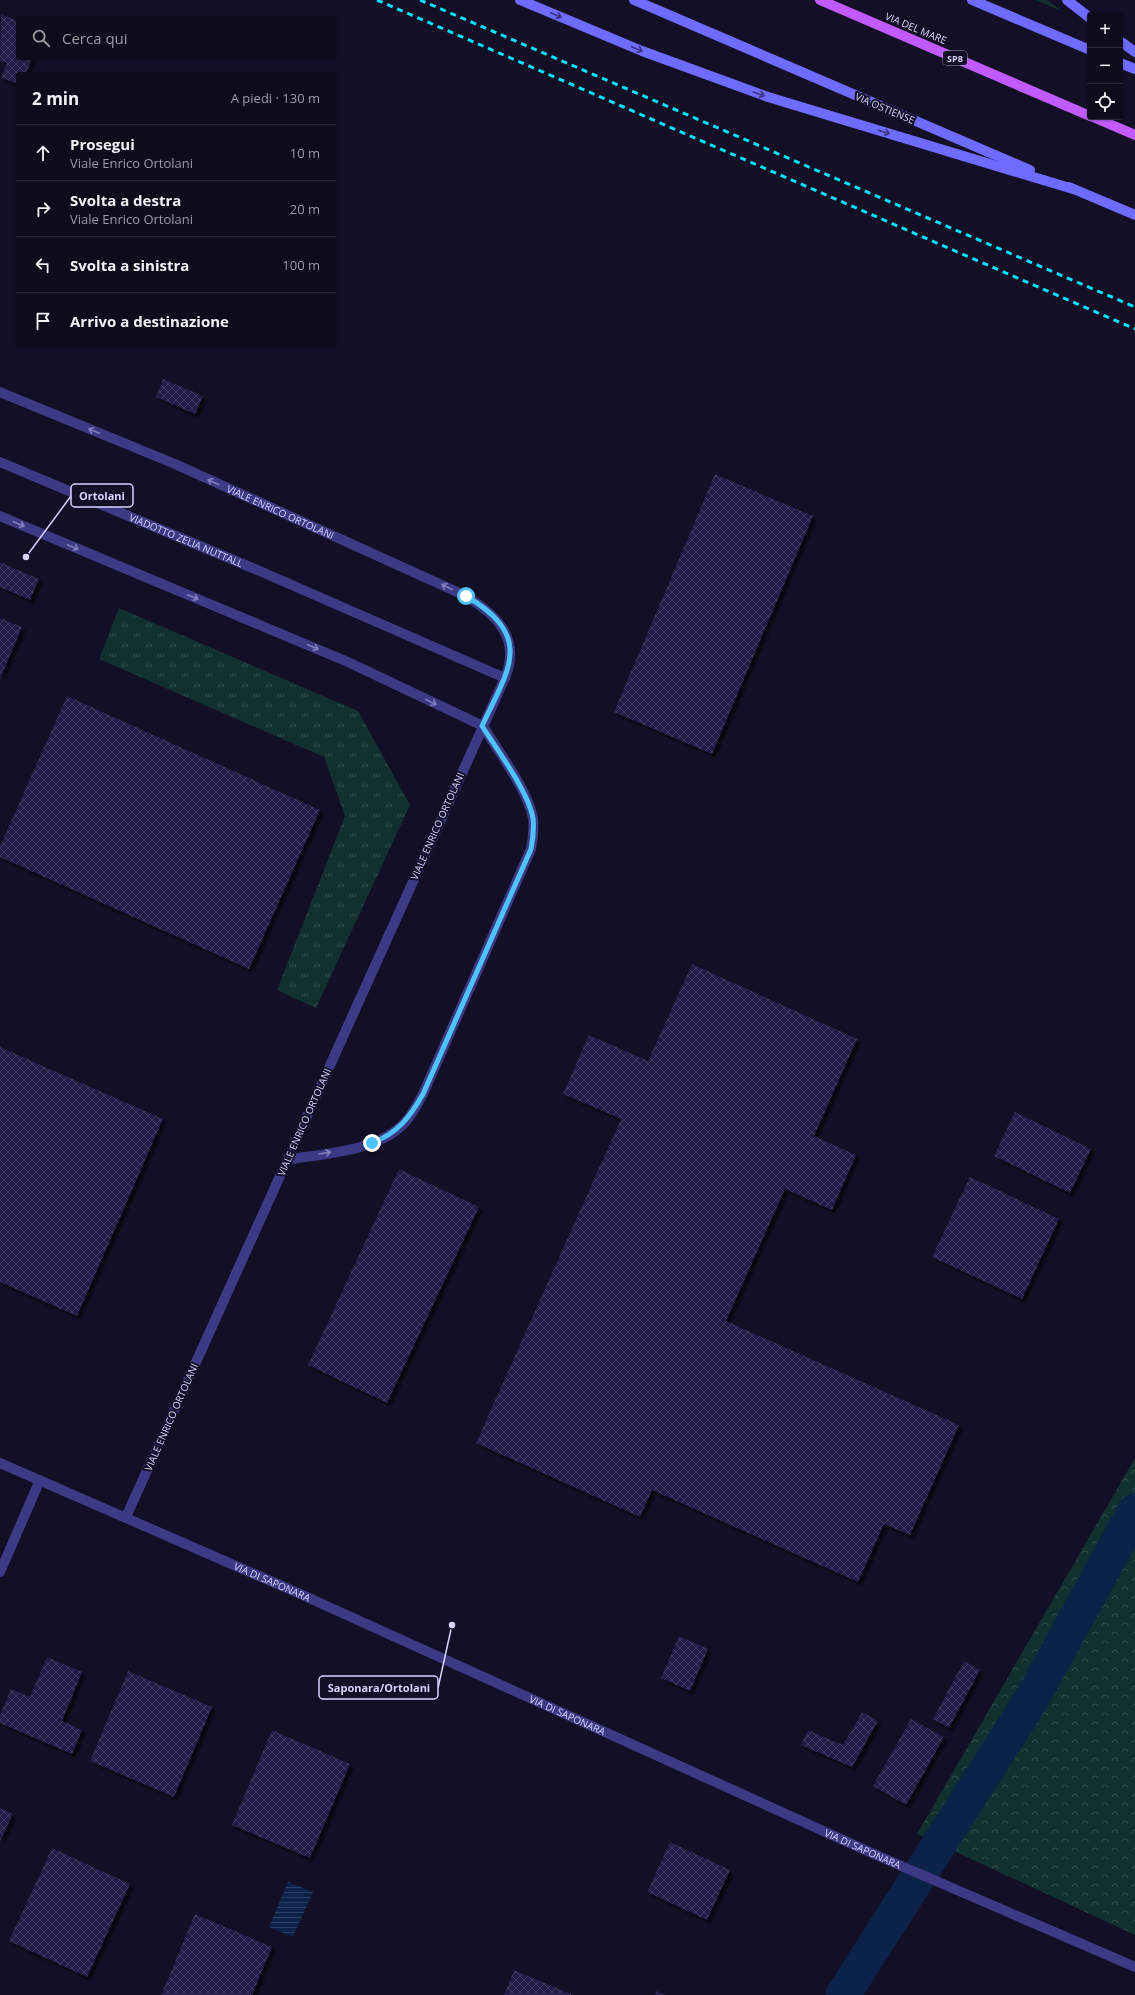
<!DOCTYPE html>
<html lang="it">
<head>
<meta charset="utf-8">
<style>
	:root { --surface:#0e0b1c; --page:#1c1929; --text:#f1f3f6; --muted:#9b9ba3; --line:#2e2b3b }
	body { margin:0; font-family:"Open Sans",sans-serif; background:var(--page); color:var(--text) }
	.controls { position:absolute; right:12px; top:12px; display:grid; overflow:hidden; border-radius:4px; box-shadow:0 1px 3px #0004 }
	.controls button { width:36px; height:36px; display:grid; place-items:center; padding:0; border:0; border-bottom:1px solid var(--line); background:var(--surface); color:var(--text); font:20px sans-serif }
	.stop { position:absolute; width:12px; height:12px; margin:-9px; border:3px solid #4fc3f7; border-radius:50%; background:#fff }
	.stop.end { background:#4fc3f7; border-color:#fff; box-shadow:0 1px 4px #0008 }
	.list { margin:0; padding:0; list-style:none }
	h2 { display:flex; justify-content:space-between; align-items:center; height:52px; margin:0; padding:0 16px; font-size:17px }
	h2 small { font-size:13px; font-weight:400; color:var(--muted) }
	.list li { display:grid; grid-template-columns:26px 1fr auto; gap:12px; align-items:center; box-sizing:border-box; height:56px; padding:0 16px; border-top:1px solid var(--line) }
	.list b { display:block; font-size:15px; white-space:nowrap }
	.list p { margin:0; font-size:13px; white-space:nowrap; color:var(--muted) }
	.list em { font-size:13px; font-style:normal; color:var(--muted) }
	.icon { flex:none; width:22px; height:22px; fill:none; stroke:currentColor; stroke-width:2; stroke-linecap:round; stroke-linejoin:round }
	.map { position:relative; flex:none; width:1135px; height:1995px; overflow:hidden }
	.search { position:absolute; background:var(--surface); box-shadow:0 1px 3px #0004; left:16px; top:16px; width:320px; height:44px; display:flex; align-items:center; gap:10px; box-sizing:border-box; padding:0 14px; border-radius:4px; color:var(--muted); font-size:15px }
	.panel { position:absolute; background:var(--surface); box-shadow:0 1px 3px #0004; left:16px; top:72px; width:320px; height:276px; border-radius:4px }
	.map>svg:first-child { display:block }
	.grass { fill:url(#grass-tufts) }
	.forest { fill:url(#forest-crowns) }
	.water { fill:url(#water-rules) }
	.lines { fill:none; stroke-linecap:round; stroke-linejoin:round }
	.canal { stroke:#0c2248; stroke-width:35 }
	.building { fill:url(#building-cross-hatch); filter:url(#shadow) }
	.service { stroke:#3d3a85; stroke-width:10 }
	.minor { stroke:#3d3a85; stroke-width:10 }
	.tertiary { stroke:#3d3a85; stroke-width:10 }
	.secondary { stroke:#6f6bff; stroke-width:10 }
	.primary { stroke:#c25bff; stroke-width:10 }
	.rail { stroke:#00e5ff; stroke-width:3; stroke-dasharray:6 5; stroke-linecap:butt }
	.oneway { stroke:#38347d }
	.oneway2 { stroke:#837fbc }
	.route { stroke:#4fc3f7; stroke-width:5 }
	.labels { text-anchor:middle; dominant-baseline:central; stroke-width:4; stroke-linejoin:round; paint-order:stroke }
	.shield { fill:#130f26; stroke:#9e99be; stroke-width:1 }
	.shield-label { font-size:9px; font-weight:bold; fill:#d9d4ff }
	.street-label { font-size:10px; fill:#d9d4ff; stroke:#130f26 }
	.leader { fill:none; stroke:#d9d4ff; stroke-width:1.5 }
	.callout-dot { fill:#d9d4ff; stroke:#130f26; stroke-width:1.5 }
	.callout { fill:#130f26; stroke:#d9d4ff; stroke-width:1.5 }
	.callout-label { font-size:11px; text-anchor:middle; font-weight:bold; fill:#d9d4ff }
</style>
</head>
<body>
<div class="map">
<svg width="1135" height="1995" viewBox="0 0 1135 1995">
	<defs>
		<pattern id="grass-tufts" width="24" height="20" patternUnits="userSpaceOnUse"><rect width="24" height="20" fill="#12302f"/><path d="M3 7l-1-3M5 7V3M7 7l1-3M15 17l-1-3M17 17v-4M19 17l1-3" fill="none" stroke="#344d4e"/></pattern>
		<pattern id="forest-crowns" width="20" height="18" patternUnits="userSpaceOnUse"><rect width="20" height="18" fill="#12302f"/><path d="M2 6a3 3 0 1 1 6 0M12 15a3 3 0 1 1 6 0" fill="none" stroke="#344d4e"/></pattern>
		<pattern id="water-rules" width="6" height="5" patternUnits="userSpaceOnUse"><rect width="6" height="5" fill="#0c2248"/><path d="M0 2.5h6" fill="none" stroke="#2f4163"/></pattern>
		<pattern id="building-cross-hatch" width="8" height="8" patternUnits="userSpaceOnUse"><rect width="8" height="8" fill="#241b47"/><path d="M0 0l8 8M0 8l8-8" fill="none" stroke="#433b63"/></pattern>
		<filter id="shadow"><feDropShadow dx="3.5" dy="3.5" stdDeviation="1" flood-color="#0009"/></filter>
	</defs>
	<rect width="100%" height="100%" fill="#130f26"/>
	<g class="grass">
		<polygon points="1036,0 1047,0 1062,11 1035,0"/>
		<polygon points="119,608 358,711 410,805 316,1008 277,990 345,816 324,757 99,659"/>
	</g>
	<polygon class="forest" points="1135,1458 1135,1935 917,1834"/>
	<polygon class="water" points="288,1882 313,1892 293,1937 269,1927"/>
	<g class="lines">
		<polyline class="canal" points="843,1995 1031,1700 1135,1511"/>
	</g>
	<g class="building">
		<polygon points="1,14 18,21 18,58 32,58 26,74 18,74 18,84 1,78 7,63 0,61"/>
		<polygon points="163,379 203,396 195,414 156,397"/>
		<polygon points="715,474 813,516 712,754 614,712"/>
		<polygon points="0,562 39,579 30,600 0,587"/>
		<polygon points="0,618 22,627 0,679"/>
		<polygon points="67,696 320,810 249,969 0,857 0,846"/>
		<polygon points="692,964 857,1039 814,1136 856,1155 832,1210 785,1189 726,1321 959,1425 910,1535 884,1524 858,1582 652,1490 640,1517 476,1443 621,1119 563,1094 589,1035 648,1061"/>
		<polygon points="0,1047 163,1119 77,1316 0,1282"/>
		<polygon points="1015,1112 1091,1149 1070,1193 994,1156"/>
		<polygon points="399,1169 479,1207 387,1403 308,1365"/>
		<polygon points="970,1177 1059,1219 1022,1299 932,1257"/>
		<polygon points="679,1636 708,1649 690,1691 661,1678"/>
		<polygon points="47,1657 82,1672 62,1721 82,1730 72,1754 0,1723 0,1715 11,1689 30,1697"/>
		<polygon points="964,1661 980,1670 949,1728 933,1719"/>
		<polygon points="128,1671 212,1707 174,1797 90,1761"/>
		<polygon points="862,1712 878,1721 852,1767 801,1745 808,1730 843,1745"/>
		<polygon points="911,1719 944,1737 906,1805 873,1786"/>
		<polygon points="272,1730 350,1764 310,1858 232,1825"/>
		<polygon points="0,1808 13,1814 0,1841"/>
		<polygon points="670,1842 730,1870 707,1920 647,1892"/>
		<polygon points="52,1848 130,1884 87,1977 9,1941"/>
		<polygon points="195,1914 272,1947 252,1995 161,1995"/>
		<polygon points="514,1970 573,1995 504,1995"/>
		<polygon points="657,1991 665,1995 655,1995"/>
	</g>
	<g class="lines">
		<path class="service" d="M287,1160c38,-7 94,-8 120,-40 7,-8 11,-17 16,-26l108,-245c2,-10 3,-20 2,-31 -5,-27 -35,-67 -50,-92"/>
		<g class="minor">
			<path id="s1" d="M0,392l175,72 291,132c32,20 55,43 39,82"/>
			<polyline points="0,516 348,662 483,726"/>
			<polyline points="0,1572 40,1480"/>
		</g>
		<g class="tertiary">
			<path id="s2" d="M0,462l262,110 243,106 -379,839"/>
			<path id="s3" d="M0,1463l298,130 585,265 252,109"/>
		</g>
		<g class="secondary">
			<polyline points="520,0 642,51 768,97 1073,189"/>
			<polyline points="634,0 1030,170"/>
			<polyline points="972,0 1090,50"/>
			<polyline points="1067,0 1090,18"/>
			<polyline points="1120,41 1135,52"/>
			<polyline points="1120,63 1135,69"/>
			<polyline points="1069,187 1135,215"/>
		</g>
		<g class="primary">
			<polyline points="820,0 1090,116"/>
			<polyline points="1093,117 1135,135"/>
		</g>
		<g class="rail">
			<polyline points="377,0 1135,329"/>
			<polyline points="420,0 1135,307"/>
		</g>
	</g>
	<defs><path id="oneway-shaft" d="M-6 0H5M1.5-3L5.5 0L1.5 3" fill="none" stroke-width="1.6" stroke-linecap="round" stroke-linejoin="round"/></defs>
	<g class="oneway">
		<use href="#oneway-shaft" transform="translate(556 15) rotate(23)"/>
		<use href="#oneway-shaft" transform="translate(637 49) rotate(22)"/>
		<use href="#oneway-shaft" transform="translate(759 94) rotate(19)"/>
		<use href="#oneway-shaft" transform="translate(884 132) rotate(17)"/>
	</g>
	<g class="oneway2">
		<use href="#oneway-shaft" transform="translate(94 431) rotate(-158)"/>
		<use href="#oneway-shaft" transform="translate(213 482) rotate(-156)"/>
		<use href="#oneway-shaft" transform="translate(19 524) rotate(23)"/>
		<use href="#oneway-shaft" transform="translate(73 547) rotate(23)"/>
		<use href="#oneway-shaft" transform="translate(447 587) rotate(-154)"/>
		<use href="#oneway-shaft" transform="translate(193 597) rotate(23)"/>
		<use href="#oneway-shaft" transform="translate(313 647) rotate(23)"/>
		<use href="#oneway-shaft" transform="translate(431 702) rotate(26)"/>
		<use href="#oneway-shaft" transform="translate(325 1153) rotate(-10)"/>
	</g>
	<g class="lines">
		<path class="route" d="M372,1143c26,-10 38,-26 51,-49l108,-245c2,-10 3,-20 2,-31 -5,-27 -35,-67 -51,-92 27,-58 53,-89 -16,-130"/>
	</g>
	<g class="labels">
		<rect class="shield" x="943" y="51" width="24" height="14" rx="3"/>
		<g class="shield-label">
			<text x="955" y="58">SP8</text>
		</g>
		<g class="street-label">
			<text transform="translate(916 28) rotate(23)">VIA DEL MARE</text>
			<text transform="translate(885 108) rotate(23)">VIA OSTIENSE</text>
			<text stroke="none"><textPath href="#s1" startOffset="305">VIALE ENRICO ORTOLANI</textPath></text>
			<text stroke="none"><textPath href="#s2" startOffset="202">VIADOTTO ZELIA NUTTALL</textPath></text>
			<text transform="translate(437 826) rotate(-66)">VIALE ENRICO ORTOLANI</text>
			<text transform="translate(304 1122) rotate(-66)">VIALE ENRICO ORTOLANI</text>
			<text transform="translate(171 1417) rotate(-66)">VIALE ENRICO ORTOLANI</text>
			<text stroke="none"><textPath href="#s3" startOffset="297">VIA DI SAPONARA</textPath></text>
			<text stroke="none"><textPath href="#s3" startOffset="621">VIA DI SAPONARA</textPath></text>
			<text stroke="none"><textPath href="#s3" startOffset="945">VIA DI SAPONARA</textPath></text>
		</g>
	</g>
	<path class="leader" d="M26 557L71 496M452 1625L438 1688"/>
	<g class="callout-dot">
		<circle cx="26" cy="557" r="4"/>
		<circle cx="452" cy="1625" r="4"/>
	</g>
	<g class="callout">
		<rect x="71" y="484" width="62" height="23" rx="4"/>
		<rect x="319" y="1676" width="119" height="23" rx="4"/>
	</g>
	<g class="callout-label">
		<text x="102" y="500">Ortolani</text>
		<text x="379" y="1692">Saponara/Ortolani</text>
	</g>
</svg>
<div class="controls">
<button>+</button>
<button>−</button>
<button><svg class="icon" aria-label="locate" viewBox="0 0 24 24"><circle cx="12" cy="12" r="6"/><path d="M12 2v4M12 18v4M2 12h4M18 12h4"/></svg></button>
</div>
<div class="stop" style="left:466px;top:596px"></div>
<div class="stop end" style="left:372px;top:1143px"></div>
<div class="search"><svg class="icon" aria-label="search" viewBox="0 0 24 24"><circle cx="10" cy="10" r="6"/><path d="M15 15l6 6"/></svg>Cerca qui</div>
<section class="panel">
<h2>2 min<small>A piedi · 130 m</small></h2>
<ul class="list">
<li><svg class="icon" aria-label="ahead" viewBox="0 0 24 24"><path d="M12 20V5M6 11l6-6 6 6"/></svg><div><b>Prosegui</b><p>Viale Enrico Ortolani</p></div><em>10 m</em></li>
<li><svg class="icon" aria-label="right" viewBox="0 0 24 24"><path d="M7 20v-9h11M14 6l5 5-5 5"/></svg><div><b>Svolta a destra</b><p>Viale Enrico Ortolani</p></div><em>20 m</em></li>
<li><svg class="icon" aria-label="left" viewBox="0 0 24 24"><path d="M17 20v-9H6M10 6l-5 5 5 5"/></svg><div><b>Svolta a sinistra</b></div><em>100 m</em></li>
<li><svg class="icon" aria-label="arrive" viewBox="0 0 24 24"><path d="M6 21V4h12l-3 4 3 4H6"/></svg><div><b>Arrivo a destinazione</b></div></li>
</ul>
</section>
</div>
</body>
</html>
